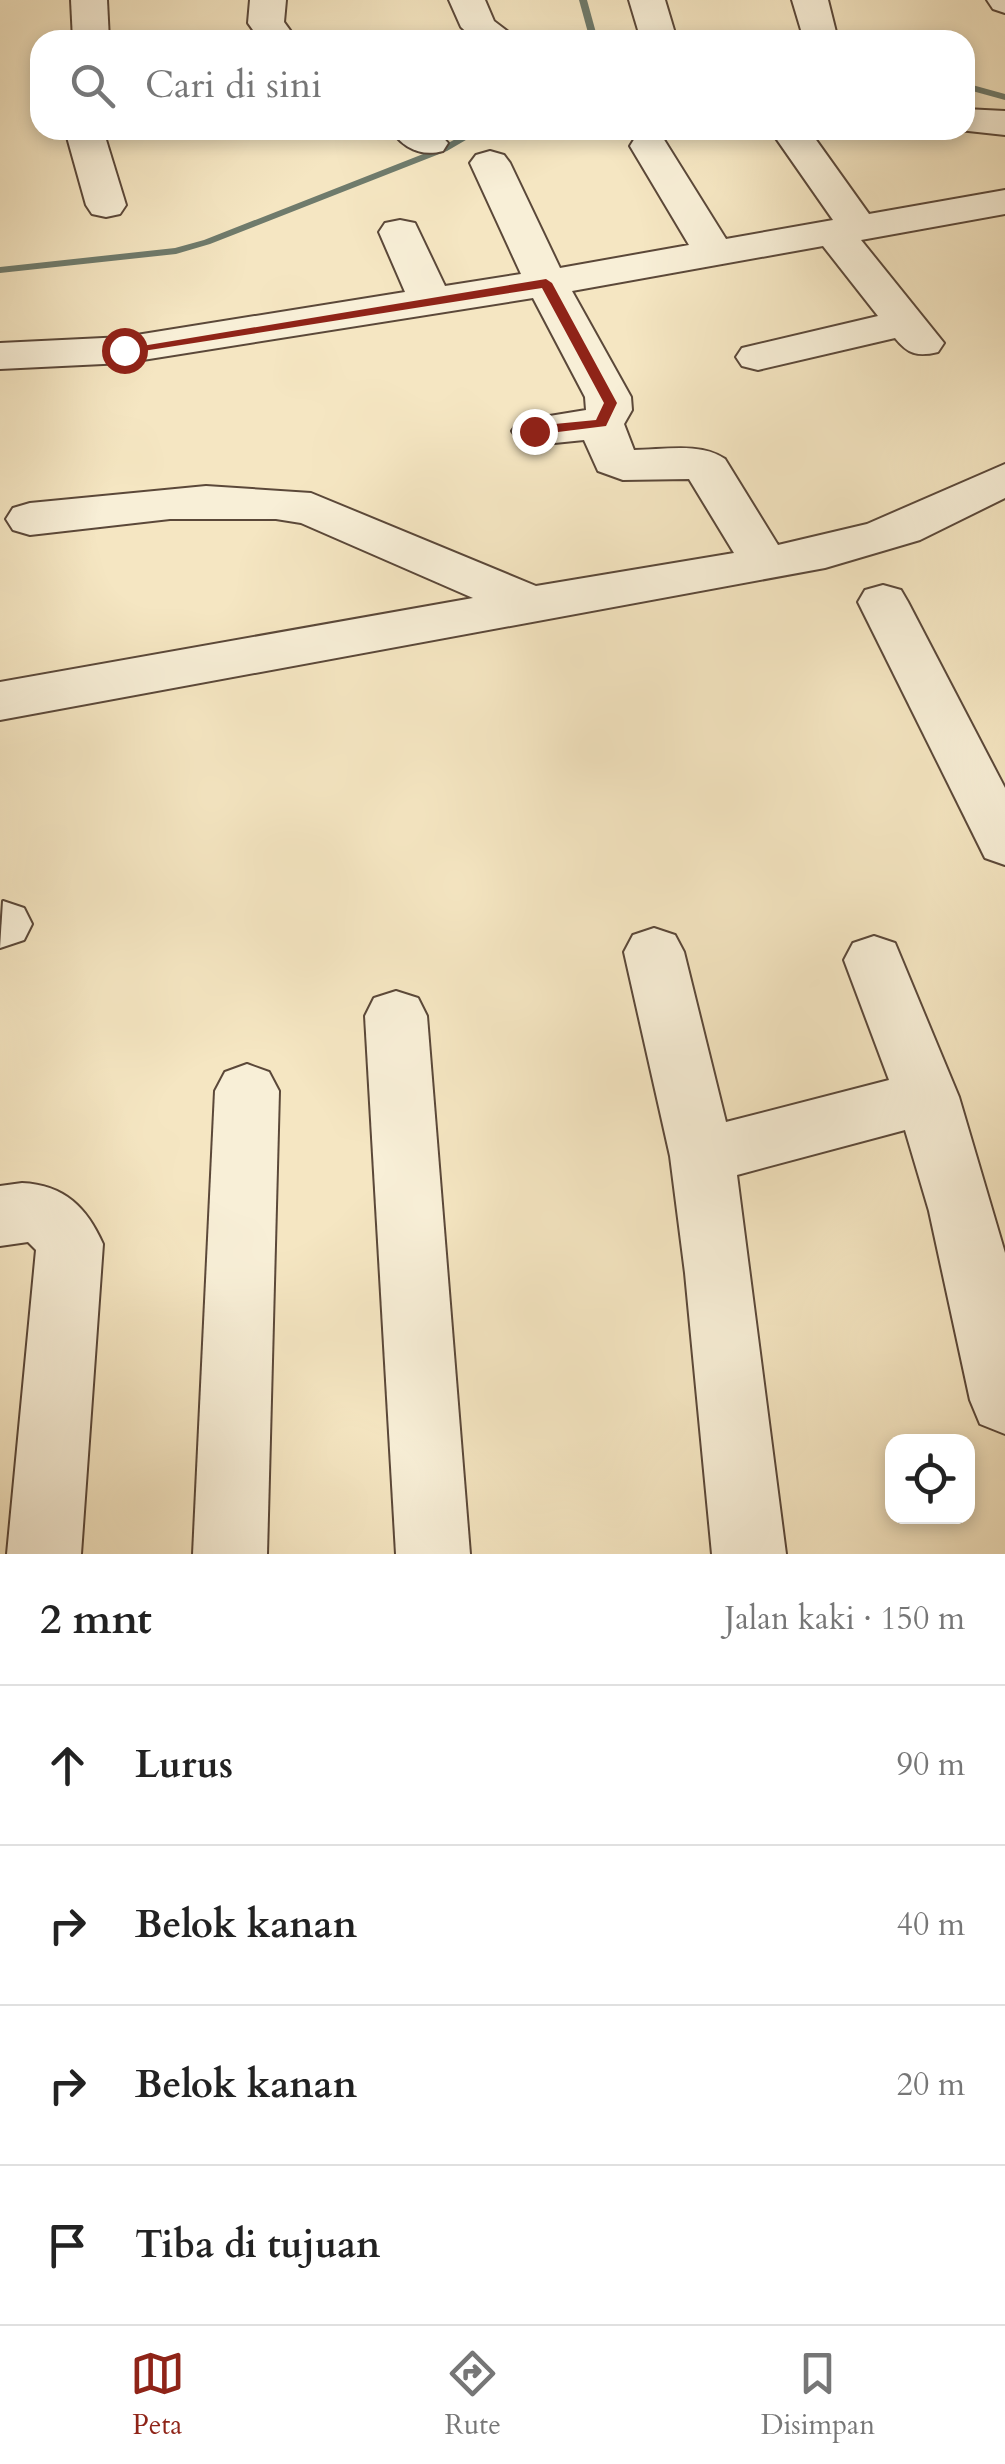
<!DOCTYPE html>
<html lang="id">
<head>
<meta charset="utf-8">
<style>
	:root { --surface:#fff; --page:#f6f6f6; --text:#222; --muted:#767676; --line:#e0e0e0; --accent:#8f2418 }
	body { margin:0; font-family:Cardo,serif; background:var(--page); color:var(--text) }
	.controls { position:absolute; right:30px; bottom:30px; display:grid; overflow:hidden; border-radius:20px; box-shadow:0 5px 15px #0003 }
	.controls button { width:90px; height:90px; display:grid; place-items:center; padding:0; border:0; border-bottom:2px solid var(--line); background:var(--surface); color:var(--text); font:50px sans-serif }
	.stop { position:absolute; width:30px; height:30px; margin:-22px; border:8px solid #8f2418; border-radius:50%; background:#fff }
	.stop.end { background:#8f2418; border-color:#fff; box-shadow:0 2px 10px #0008 }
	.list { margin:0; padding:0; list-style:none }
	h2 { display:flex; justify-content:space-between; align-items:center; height:130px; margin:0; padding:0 40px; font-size:42px }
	h2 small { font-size:32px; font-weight:400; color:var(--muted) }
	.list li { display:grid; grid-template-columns:65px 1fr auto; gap:30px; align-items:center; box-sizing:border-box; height:160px; padding:0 40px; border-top:2px solid var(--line) }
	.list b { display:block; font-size:38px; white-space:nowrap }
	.list em { font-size:32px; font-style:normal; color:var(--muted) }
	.icon { flex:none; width:55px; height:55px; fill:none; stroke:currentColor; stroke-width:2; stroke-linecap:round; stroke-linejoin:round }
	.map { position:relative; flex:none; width:1005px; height:1554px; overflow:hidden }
	.search { position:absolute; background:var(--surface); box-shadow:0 5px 15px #0003; left:30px; right:30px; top:30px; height:110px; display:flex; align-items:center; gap:25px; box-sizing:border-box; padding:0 35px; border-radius:30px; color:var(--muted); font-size:38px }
	.sheet { height:770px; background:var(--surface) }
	nav { display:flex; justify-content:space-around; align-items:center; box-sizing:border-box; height:140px; border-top:2px solid var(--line); background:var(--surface); font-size:28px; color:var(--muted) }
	nav a { display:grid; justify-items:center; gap:5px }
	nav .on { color:var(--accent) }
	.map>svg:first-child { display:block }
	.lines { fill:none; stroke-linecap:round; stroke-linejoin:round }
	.stream { fill:#6f7b6c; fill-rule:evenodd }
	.minor-casing { stroke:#5b4839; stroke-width:4 }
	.minor { fill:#f8efd7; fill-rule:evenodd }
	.route { fill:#8f2418 }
</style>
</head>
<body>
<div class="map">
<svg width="1005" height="1554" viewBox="0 0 1005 1554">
	<rect width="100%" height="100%" fill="#f5e6c2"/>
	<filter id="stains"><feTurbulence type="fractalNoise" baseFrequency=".002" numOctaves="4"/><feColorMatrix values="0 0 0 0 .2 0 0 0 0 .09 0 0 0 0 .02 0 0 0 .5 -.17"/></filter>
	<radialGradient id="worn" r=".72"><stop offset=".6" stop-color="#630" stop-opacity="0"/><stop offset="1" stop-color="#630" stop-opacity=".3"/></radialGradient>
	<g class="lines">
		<g class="stream">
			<polygon points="579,0 587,0 598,40 590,40"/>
			<polygon points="965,83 1005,94 1005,100 965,89"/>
			<polygon points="472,130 483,130 447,151 210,244 176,254 0,273 0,267 175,248 204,240 441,147"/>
		</g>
		<defs>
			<g id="minor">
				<polygon points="71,0 107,0 109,40 73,40"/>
				<polygon points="250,0 286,0 284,22 297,40 260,40 248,23"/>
				<polygon points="449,0 485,0 494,21 519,40 475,40 461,27"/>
				<polygon points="629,0 665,0 677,40 641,40"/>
				<polygon points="792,0 828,0 838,40 804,40"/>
				<polygon points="987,0 1005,0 1005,13 993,9"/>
				<polygon points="965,109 1005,111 1005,135 959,130 965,130"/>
				<polygon points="65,130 103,130 126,205 120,214 106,217 92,214 86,205"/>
				<path d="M391,130h45l12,13 -5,8c-22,6 -40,-3 -52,-21z"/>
				<path d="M775,130h34l60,84 136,-24v24l-144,26 83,103 -6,9c-21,5 -30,2 -43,-14l-137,32 -16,-4 -6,-9 6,-9 136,-32 -55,-70 -251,45 59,106 1,13 -8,14 10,26c29,0 67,-8 91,9l53,86 89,-21 138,-60v34l-85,42 -95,28 -825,152v-38l473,-84 -172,-75 -25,-4h-106l-140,16 -17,-5 -7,-11 7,-11 17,-5 176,-17 105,7 225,93 198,-33 -45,-74 -66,1 -25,-9 -14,-31 -49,5 -16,-4 -7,-10 7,-10 67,-11 -1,-13 -52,-99 -409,65 -124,6v-26l124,-6 281,-45 -26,-60 6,-9 15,-3 15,3 30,63 76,-12 -51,-111 6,-8 14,-4 14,4 6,8 50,105 129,-23 -59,-99 5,-8 14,-4 14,4 63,101 107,-19 -60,-86z"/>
				<polygon points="883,585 901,590 908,602 1005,788 1005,865 985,858 858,602 865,590"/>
				<polygon points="3,901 24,908 32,924 24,940 0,948"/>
				<polygon points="654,928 675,935 684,952 726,1122 889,1080 844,960 853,943 874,936 895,943 959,1097 1005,1253 1005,1434 980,1424 970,1400 929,1211 905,1130 737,1175 786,1554 712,1554 685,1273 670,1156 624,952 633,935"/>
				<polygon points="396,991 418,998 427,1016 470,1554 396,1554 365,1016 374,998"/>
				<polygon points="247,1064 269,1072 279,1091 267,1554 193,1554 215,1091 225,1072"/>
				<path d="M22,1183c43,2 65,25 81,61l-22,310h-74l29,-304 -8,-8 -28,4v-60z"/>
			</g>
		</defs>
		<use href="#minor" class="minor-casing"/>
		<use href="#minor" class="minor"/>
	</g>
	<polygon class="route" points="546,279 552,283 617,403 606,426 534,435 528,431 534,426 596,420 604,403 542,288 124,354 118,350"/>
	<rect width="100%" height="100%" filter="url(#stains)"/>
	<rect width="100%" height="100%" fill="url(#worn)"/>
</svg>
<div class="controls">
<button><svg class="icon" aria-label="locate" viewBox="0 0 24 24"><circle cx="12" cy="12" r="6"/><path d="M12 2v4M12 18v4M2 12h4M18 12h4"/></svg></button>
</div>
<div class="stop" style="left:124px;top:350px"></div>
<div class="stop end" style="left:534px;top:431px"></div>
<div class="search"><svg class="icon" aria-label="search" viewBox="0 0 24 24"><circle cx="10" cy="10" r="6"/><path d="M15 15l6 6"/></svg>Cari di sini</div>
</div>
<section class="sheet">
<h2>2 mnt<small>Jalan kaki · 150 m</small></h2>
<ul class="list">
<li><svg class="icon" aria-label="ahead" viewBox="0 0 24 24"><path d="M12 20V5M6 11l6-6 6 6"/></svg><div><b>Lurus</b></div><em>90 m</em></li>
<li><svg class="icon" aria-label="right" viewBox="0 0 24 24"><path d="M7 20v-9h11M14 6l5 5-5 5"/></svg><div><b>Belok kanan</b></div><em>40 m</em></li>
<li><svg class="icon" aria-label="right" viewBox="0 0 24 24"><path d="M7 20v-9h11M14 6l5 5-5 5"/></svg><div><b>Belok kanan</b></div><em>20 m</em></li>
<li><svg class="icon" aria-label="arrive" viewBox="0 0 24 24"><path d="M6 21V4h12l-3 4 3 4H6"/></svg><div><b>Tiba di tujuan</b></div></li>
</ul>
</section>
<nav>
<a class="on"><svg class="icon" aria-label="map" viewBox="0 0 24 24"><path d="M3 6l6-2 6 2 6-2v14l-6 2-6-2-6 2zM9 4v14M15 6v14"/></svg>Peta</a>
<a><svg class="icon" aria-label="directions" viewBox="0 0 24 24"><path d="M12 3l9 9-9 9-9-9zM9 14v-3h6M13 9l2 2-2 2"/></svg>Rute</a>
<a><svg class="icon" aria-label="saved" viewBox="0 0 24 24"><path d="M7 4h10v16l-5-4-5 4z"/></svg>Disimpan</a>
</nav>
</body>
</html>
